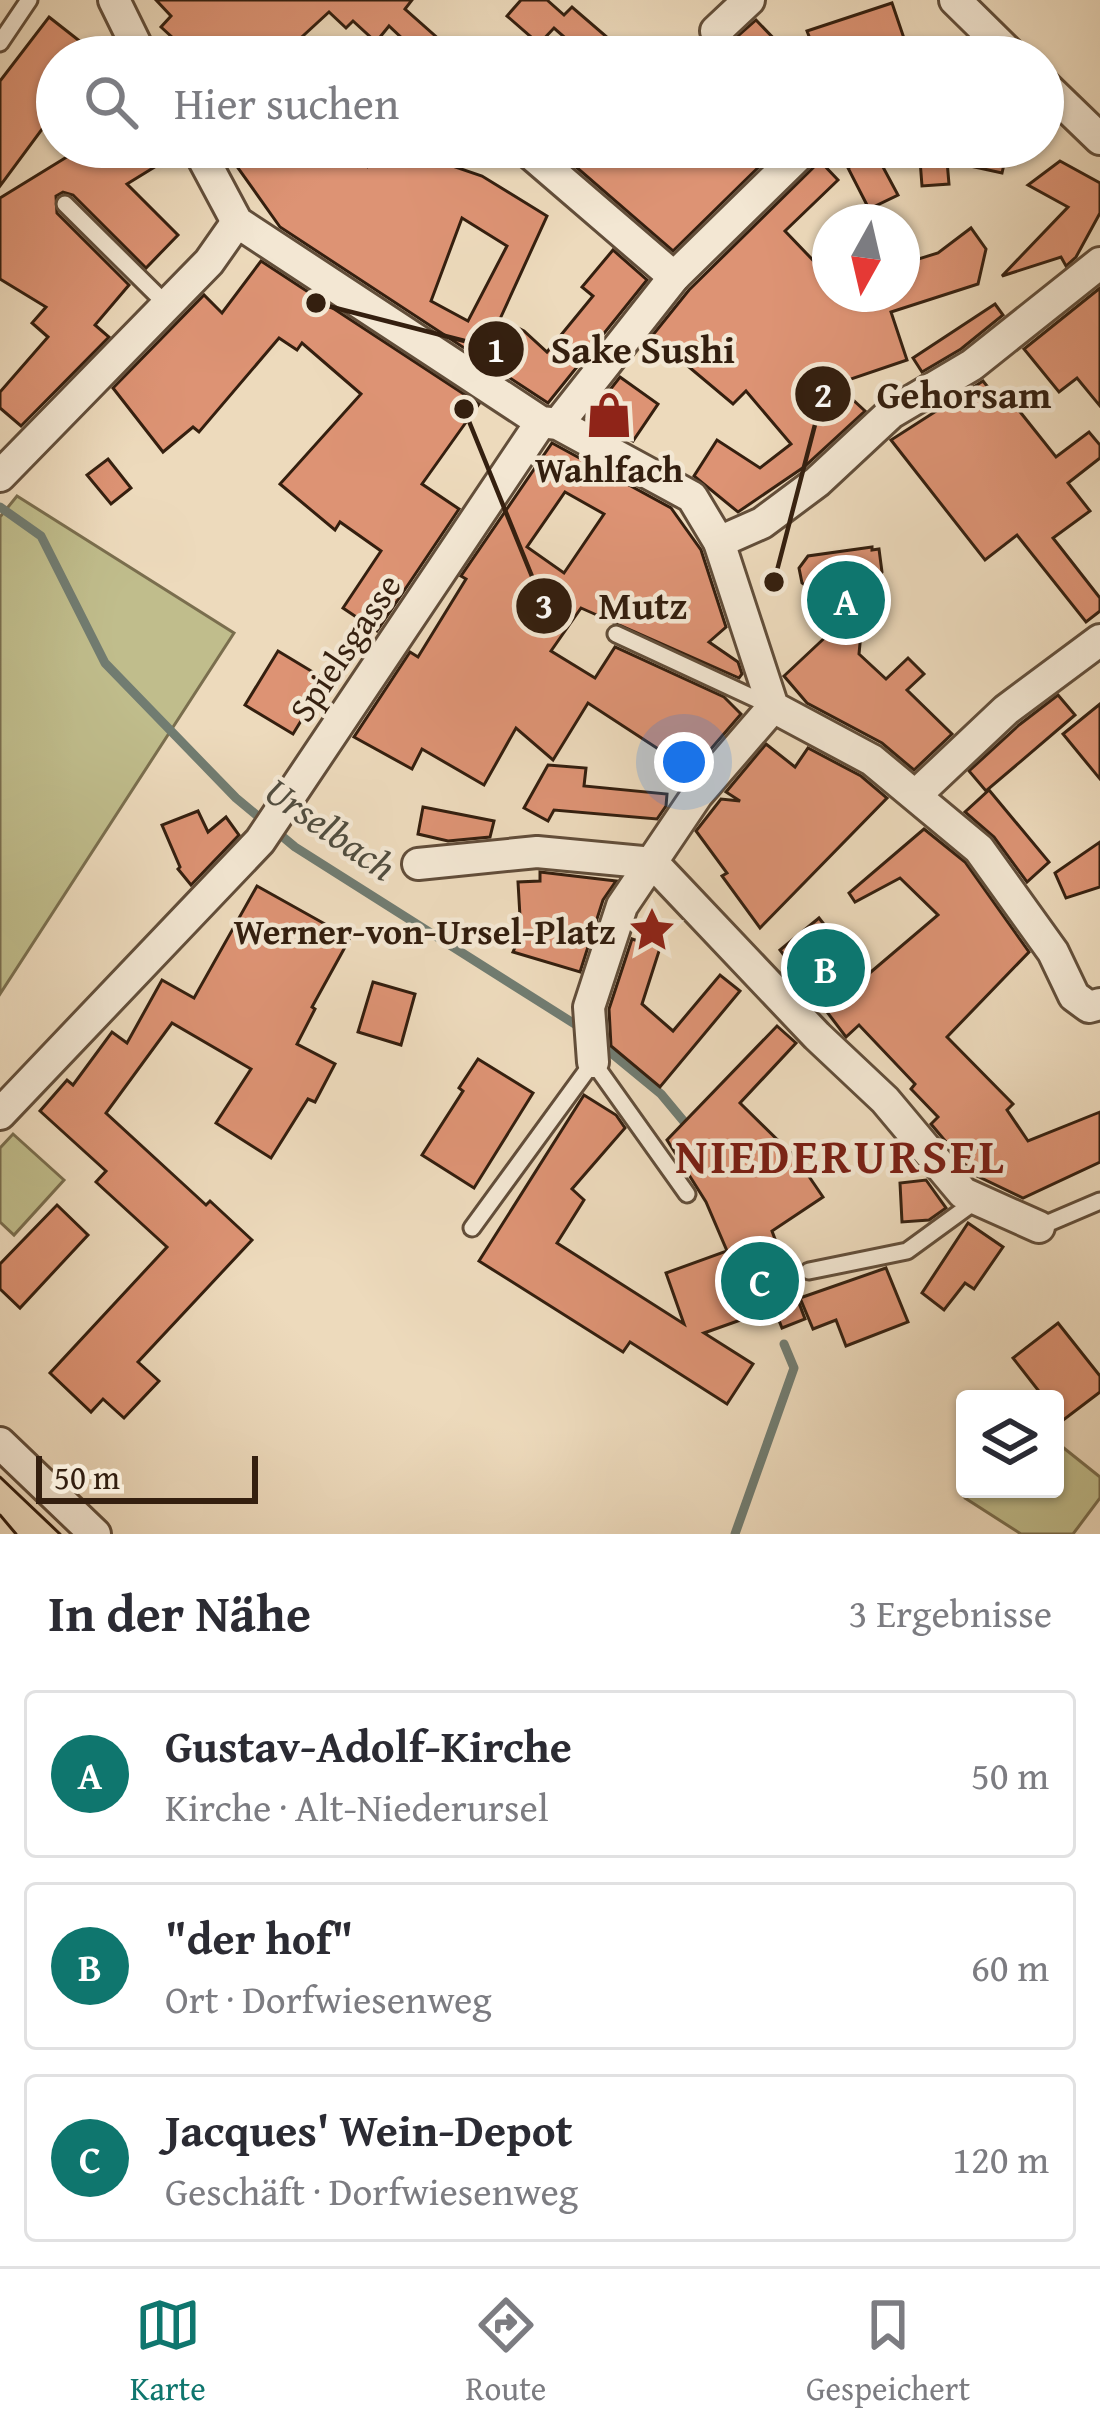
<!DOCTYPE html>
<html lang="de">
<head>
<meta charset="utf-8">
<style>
	:root { --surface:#fff; --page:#f2f2f3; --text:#2b2b33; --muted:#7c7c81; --line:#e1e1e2; --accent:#0f766e }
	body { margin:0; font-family:"Gentium Book Plus",serif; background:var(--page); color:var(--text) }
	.controls { position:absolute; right:36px; bottom:36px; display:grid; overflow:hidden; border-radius:12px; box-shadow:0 3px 9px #0004 }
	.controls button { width:108px; height:108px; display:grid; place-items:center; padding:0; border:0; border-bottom:3px solid var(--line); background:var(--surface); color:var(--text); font:60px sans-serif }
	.compass { position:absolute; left:812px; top:204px; width:108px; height:108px; border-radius:50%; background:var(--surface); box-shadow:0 3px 9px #0004; rotate:188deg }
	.scale { position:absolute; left:36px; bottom:30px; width:222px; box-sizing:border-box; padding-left:12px; border:6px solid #341f0f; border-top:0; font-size:33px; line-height:42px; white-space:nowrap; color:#341f0f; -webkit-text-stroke:9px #f3e7d3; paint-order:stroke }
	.you { position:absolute; left:684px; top:762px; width:42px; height:42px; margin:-30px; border:9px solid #fff; border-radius:50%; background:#1a73e8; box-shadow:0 0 0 18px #1a73e833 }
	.badge { display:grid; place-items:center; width:78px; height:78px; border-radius:50%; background:var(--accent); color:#fff; font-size:39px; font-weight:700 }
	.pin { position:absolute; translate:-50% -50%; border:6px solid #fff; box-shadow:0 3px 12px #0006 }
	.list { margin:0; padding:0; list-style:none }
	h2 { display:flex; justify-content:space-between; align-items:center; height:156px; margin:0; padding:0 48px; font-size:51px }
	h2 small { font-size:39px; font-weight:400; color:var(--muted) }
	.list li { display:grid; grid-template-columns:78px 1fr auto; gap:36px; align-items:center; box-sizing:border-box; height:168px; margin:0 24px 24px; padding:0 24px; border:3px solid var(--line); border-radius:12px }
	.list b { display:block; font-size:45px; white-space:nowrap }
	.list p { margin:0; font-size:39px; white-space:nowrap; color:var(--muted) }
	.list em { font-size:39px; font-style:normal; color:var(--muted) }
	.icon { flex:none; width:66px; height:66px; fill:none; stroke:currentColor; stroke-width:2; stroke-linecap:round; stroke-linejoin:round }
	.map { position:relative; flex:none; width:1100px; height:1534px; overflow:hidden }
	.search { position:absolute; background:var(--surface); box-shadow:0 3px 9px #0004; left:36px; right:36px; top:36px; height:132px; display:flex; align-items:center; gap:30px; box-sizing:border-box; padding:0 42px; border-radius:66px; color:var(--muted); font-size:45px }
	.sheet { height:732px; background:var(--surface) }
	nav { display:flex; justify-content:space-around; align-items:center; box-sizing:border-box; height:168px; border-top:3px solid var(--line); background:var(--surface); font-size:33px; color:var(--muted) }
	nav a { display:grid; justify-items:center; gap:6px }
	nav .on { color:var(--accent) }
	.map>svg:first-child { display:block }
	.green { fill:#c0bd8c; stroke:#7a6e4e; stroke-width:3 }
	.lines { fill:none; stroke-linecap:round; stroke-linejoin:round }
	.stream { stroke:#717c71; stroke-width:9 }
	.building { fill:#dd9374; stroke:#341f0f; stroke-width:3; fill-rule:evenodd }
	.service-casing { stroke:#624e3a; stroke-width:21 }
	.minor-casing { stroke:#624e3a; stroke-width:36 }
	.service { stroke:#f3e7d3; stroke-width:15 }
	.minor { stroke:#f3e7d3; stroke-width:30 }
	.tram { stroke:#341f0f; stroke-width:3 }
	.labels { text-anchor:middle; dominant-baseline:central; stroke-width:9; stroke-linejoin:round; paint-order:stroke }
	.poi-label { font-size:36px; font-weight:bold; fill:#341f0f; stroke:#f3e7d3 }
	.street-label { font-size:36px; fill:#341f0f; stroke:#f3e7d3 }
	.water-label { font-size:39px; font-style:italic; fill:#524e40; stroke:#f3e7d3 }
	.district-label { font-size:48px; font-weight:bold; letter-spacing:3px; fill:#7a1f14; stroke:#f3e7d3 }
	.leader { fill:none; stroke:#341f0f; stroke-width:4.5 }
	.callout-dot { fill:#341f0f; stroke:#f3e7d3; stroke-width:4.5 }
	.mark-label { font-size:36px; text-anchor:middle; font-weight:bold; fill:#fff }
	.callout-label { font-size:39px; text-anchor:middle; font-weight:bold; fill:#341f0f; stroke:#f3e7d3; stroke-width:9; stroke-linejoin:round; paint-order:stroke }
</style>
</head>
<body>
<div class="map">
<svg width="1100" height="1534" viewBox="0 0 1100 1534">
	<rect width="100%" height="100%" fill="#eddabc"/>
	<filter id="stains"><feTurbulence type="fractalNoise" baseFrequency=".00167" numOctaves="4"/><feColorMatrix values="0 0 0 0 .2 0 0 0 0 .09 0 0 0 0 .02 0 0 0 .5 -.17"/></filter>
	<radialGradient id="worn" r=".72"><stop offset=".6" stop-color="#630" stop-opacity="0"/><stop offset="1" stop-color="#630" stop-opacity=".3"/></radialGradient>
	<g class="green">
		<polygon points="17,496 234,633 0,994 0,517"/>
		<polygon points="13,1134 64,1180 14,1235 0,1222 0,1148"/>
		<polygon points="1055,1441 1100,1477 1100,1498 1073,1534 1021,1534 965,1498 958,1472 965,1457 965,1489 1055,1489"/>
	</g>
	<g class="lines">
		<g class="stream">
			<polyline points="0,507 41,536 105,663 236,798 295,847 581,1028"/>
			<polyline points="599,1043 661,1094 691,1130"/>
			<polyline points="735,1534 794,1368 784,1344"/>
		</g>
	</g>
	<g class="building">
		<polygon points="156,0 412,0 405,9 459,57 422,57 389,26 376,42 353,21 346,28 329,12 280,57 161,57 175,40 161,27 171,16"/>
		<polygon points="521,0 547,0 564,15 572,7 630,57 587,57 554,28 539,44 507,16"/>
		<polygon points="892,3 908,50 888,57 817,57 807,31"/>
		<polygon points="49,17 100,57 57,57 57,109 0,186 0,81"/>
		<polygon points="756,20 781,46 770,57 682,57 699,39 709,49 722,50"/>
		<polygon points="83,147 91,160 112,147 178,147 179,152 127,184 178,235 146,268 73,195 63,192 56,196 57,213 129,285 95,325 109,337 21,426 0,408 0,392 48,337 32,323 46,307 0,279 0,198"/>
		<path d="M246,147h99l22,19 5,-19h25l85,29 65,40 -47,103 24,12 23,21 46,-56 -11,-9 31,-37 34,30 -99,123 -268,-176 -49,-69zM462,218l45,28 -39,75 -37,-20z"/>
		<polygon points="553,147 777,147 778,148 673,251"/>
		<polygon points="919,147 1008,147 1002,173 947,161 949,184 922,186"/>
		<polygon points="876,154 898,195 869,209 848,168"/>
		<polygon points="820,161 838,180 785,231 830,278 830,294 902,294 902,264 938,253 971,228 986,249 978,284 891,312 907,360 836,384 865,411 804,467 738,512 694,476 717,440 760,468 791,444 746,391 733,404 652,336 689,290"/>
		<polygon points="1060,161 1100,183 1100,213 1076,257 1066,266 1061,257 1002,276 1068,207 1028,185"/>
		<polygon points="261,261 479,404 422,484 459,509 377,631 343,608 381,551 340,522 335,530 280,484 361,394 302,343 297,350 279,338 199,432 193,427 163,452 113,388 204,295 222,313"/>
		<polygon points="1100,288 1100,406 1077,378 1059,392 1024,349"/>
		<polygon points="995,304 1003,315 961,349 922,372 913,358"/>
		<polygon points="620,377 658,404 633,441 588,418"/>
		<polygon points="983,381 1005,409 1013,403 1056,457 1089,432 1100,445 1100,458 1068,483 1090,511 1053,538 1100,598 1100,611 1086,622 1017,535 985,560 891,440"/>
		<path d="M552,443l119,65 30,42 25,77 -17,15 29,20 4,12 -3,4 -158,-70 -30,43 44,27 20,-31 109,50 17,17 -49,57 -104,-68 -35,57 -37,-32 -32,57 -62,-36 -10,20 -58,-32 56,-85 8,5 48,-78 -5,-3zM565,492l39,22 -40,59 -37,-26z"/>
		<polygon points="108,459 131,488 111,504 87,475"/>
		<polygon points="872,547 872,550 879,549 882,572 875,581 880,609 861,633 859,654 886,679 908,658 924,674 907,690 952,734 914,770 882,743 807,703 784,676 833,630 817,618 813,591 802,583 799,568 808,556"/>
		<polygon points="278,651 326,680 293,734 245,705"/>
		<polygon points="1058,695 1075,715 986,791 969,771 1019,725"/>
		<polygon points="1100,704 1100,779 1063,734"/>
		<polygon points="766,744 795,767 808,748 861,776 887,798 760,928 722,876 727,873 696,831 721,799 740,801 726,792"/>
		<polygon points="548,765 586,768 584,786 667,794 666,806 657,819 554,810 548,821 524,808"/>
		<polygon points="989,790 1049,862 1027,882 994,837 965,812"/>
		<polygon points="423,807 494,821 490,837 448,841 418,834"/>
		<polygon points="198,811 208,832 226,817 239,835 191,885 178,869 180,867 162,825"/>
		<polygon points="924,829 965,862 1029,952 947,1037 1013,1104 1007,1110 1028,1141 1100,1112 1100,1162 1023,1198 973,1174 931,1124 938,1117 911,1089 915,1084 859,1025 846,1037 780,950 819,918 865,977 938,915 900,878 855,902 849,893"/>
		<polygon points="1100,842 1100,887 1066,898 1055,873"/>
		<polygon points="540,872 616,881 603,900 580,972 513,952 521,934 518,882 540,881"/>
		<polygon points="257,886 350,938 312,1007 315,1009 297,1044 335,1064 315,1102 308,1099 271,1158 216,1123 251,1069 172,1023 106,1113 206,1205 210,1201 252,1240 138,1362 159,1381 124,1418 103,1399 91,1412 50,1373 167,1247 96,1182 106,1171 40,1111 67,1080 73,1085 112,1032 127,1043 162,980 194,998"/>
		<polygon points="632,939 660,948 642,1004 673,1031 720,975 740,991 660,1087 611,1046 609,1009"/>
		<polygon points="373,982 415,994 401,1045 358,1032"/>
		<polygon points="777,1026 796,1043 740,1103 797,1159 823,1197 772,1231 805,1319 782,1328 774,1308 704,1333 753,1364 727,1404 630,1342 623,1352 479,1261 584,1095 616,1115 625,1128 572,1189 584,1200 557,1243 684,1324 666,1273 727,1251 706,1202 667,1140"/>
		<polygon points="478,1059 533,1093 474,1188 422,1155 463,1091 459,1088"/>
		<polygon points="926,1180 946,1208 929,1220 902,1222 900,1183"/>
		<polygon points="57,1205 88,1235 20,1308 0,1289 0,1264"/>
		<polygon points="968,1223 1003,1247 974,1289 965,1283 944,1310 922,1293"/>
		<polygon points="886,1268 908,1322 846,1346 836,1320 813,1329 800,1298"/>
		<polygon points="1058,1323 1100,1376 1100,1392 1062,1421 1055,1412 1055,1399 1045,1399 1013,1358"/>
	</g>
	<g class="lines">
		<defs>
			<g id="service">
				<polyline points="0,43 29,0"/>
				<polyline points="65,204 166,304"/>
				<polyline points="616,634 771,706"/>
				<polyline points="1039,1227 1100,1201"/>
				<polyline points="472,1228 593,1062 687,1194"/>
				<polyline points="809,1271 907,1251 977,1200"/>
			</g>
			<g id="minor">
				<polyline points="114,0 142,57"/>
				<polyline points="955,0 1013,57"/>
				<polyline points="716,31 749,0"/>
				<polyline points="1043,84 1100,139"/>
				<polyline points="197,147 237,222 541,422 558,424 692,497 719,542 773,707 872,760 979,849 1053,952 1074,996 1089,1007 1100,1004"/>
				<polyline points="523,147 674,277"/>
				<polyline points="558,424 674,277 807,147"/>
				<polyline points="0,476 209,262 237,222"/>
				<polyline points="719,542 762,523 817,482 891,413 972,365 1100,263"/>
				<polyline points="916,795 1006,710 1100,640"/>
				<polyline points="418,864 537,852 653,863 817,1036 885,1100 963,1193 1039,1227"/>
				<polyline points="593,1062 589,1007 622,906 697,795 773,707"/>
				<polyline points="0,1114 260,841 541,422"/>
				<polyline points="0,1443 95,1534"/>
			</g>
		</defs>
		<use href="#service" class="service-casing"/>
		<use href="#minor" class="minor-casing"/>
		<use href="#service" class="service"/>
		<use href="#minor" class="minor"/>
		<g class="tram">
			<polyline points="0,1477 60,1534"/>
			<polyline points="0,1515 16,1534"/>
		</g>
	</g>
	<defs>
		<symbol id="shop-bare" viewBox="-9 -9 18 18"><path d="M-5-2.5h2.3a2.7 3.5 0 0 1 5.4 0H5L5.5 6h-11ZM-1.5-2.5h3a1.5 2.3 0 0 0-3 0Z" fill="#8f2418" stroke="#f3e7d3" stroke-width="2.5" paint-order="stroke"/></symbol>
		<symbol id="sight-bare" viewBox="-9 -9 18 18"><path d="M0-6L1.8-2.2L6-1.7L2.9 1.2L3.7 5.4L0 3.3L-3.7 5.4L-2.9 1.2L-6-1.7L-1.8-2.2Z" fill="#8f2418" stroke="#f3e7d3" stroke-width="2.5" paint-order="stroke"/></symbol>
	</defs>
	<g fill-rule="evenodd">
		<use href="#shop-bare" x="576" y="382" width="66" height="66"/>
		<use href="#sight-bare" x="619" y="897" width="66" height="66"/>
	</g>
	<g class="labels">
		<g class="poi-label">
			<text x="609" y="468">Wahlfach</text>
			<text x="616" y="930" text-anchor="end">Werner-von-Ursel-Platz</text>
		</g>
		<g class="street-label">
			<text transform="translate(344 647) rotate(-56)">Spielsgasse</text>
		</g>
		<g class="water-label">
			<text transform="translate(331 828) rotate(35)">Urselbach</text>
		</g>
		<g class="district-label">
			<text x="841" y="1155">NIEDERURSEL</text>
		</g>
	</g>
	<path class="leader" d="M316 303L496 349M774 582L823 394M464 409L544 606"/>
	<g class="callout-dot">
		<circle cx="316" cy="303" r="12"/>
		<circle cx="774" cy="582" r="12"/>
		<circle cx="464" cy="409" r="12"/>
		<circle cx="496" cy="349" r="30"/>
		<circle cx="823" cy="394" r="30"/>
		<circle cx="544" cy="606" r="30"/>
	</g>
	<g class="mark-label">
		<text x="496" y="362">1</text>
		<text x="823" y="407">2</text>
		<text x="544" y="618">3</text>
	</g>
	<g class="callout-label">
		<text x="643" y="363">Sake Sushi</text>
		<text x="964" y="408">Gehorsam</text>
		<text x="643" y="619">Mutz</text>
	</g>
	<rect width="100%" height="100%" filter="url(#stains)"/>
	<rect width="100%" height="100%" fill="url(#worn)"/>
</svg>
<div class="controls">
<button><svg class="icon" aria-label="layers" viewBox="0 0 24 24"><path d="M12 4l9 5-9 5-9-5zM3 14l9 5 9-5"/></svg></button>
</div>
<svg class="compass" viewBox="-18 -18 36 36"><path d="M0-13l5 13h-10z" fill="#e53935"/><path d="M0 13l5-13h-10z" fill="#7c7c81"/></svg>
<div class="scale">50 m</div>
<div class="you"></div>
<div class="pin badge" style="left:846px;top:600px">A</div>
<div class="pin badge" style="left:826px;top:968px">B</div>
<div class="pin badge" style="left:760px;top:1281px">C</div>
<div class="search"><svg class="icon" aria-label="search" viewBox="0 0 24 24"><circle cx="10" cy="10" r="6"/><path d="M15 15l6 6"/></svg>Hier suchen</div>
</div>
<section class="sheet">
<h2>In der Nähe<small>3 Ergebnisse</small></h2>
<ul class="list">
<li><span class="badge">A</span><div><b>Gustav-Adolf-Kirche</b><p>Kirche · Alt-Niederursel</p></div><em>50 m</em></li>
<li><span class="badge">B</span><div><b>&quot;der hof&quot;</b><p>Ort · Dorfwiesenweg</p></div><em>60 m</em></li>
<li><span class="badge">C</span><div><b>Jacques' Wein-Depot</b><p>Geschäft · Dorfwiesenweg</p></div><em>120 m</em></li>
</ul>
</section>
<nav>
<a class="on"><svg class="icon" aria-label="map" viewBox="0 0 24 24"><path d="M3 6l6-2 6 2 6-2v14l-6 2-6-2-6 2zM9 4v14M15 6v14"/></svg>Karte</a>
<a><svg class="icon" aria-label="directions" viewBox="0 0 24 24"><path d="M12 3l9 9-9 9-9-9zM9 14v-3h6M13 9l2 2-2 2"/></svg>Route</a>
<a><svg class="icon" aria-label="saved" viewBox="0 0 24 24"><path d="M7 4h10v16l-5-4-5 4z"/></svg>Gespeichert</a>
</nav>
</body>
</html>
